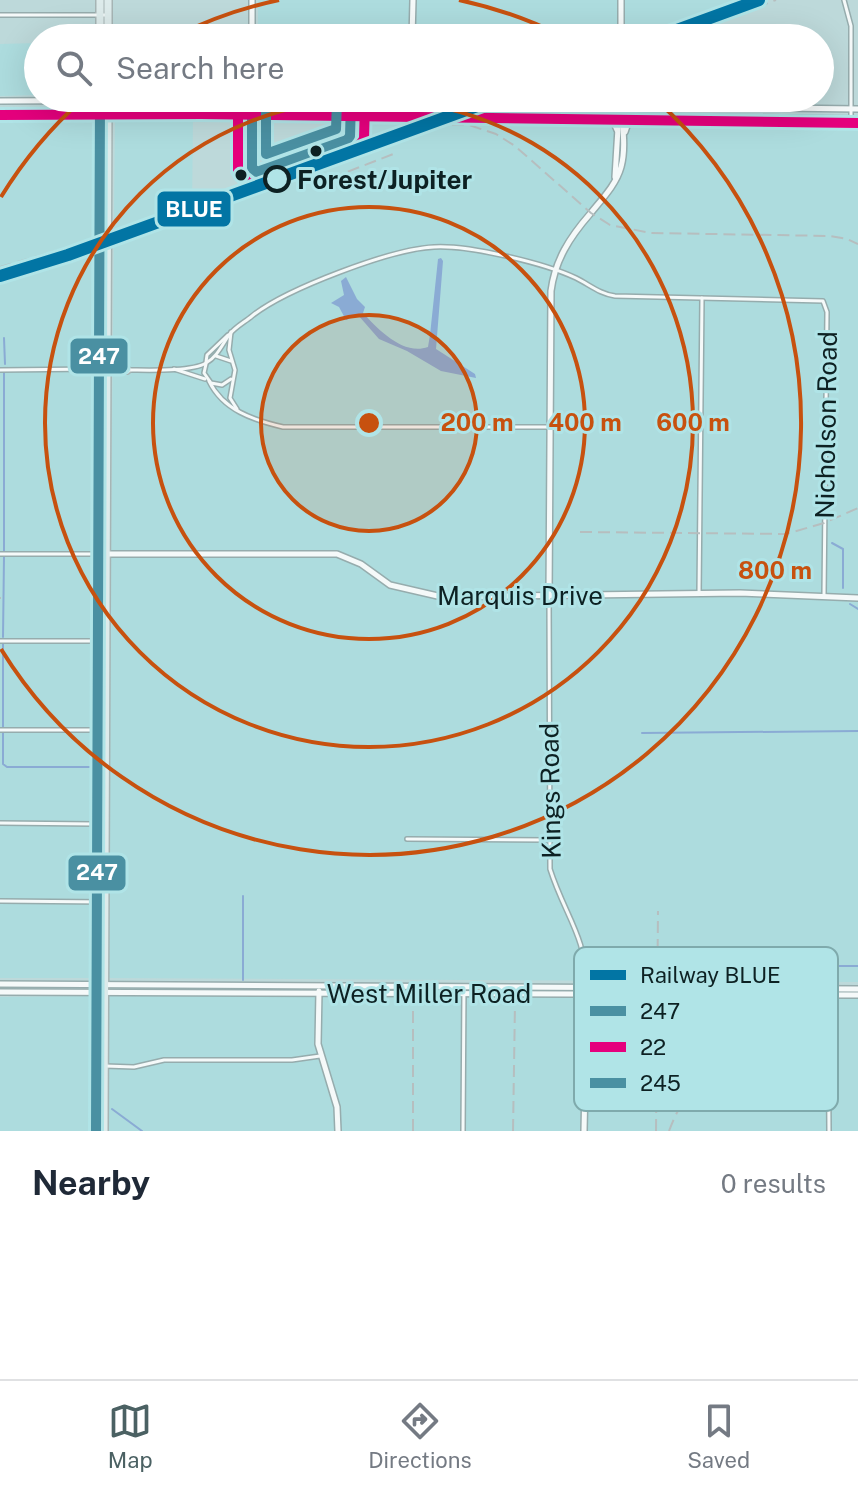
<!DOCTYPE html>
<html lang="en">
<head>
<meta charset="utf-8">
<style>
	:root { --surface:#fff; --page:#f2f2f3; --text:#1f2937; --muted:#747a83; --line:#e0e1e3; --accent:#4b6163 }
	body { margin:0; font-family:"Public Sans",sans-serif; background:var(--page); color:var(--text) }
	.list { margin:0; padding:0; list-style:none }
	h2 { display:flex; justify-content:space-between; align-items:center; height:104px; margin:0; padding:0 32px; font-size:34px }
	h2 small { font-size:26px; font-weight:400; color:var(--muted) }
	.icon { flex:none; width:44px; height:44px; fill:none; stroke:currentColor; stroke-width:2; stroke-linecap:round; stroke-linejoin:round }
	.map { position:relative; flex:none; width:858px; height:1131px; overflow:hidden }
	.search { position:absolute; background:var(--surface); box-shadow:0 8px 32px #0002; left:24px; right:24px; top:24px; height:88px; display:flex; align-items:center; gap:20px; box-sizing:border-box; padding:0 28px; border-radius:44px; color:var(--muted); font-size:30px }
	.sheet { height:248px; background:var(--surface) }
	nav { display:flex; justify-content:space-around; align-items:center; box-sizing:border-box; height:112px; border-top:2px solid var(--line); background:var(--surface); font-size:22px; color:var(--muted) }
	nav a { display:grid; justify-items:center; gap:4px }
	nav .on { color:var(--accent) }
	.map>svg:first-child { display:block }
	.built { fill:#addcde }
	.water { fill:#8aabd4 }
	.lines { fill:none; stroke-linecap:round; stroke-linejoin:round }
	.stream { stroke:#8aabd4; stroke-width:2 }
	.street-casing { stroke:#96acad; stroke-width:6 }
	.secondary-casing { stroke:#96acad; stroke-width:8 }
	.primary-casing { stroke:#a6b5b5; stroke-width:10 }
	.street { stroke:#f5f9f9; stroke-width:3 }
	.secondary { stroke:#f5f9f9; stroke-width:5 }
	.primary { stroke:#ddebeb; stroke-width:7 }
	.rail { stroke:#b6bebf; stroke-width:2; stroke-dasharray:12 6; stroke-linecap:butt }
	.bus-1-casing { stroke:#b0e4e7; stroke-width:16 }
	.bus-2-casing { stroke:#b0e4e7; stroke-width:16 }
	.bus-3-casing { stroke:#b0e4e7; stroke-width:16 }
	.bus-1 { stroke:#4a90a2; stroke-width:10 }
	.bus-2 { stroke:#e5007d; stroke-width:10 }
	.bus-3 { stroke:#4a90a2; stroke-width:10 }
	.rail-1-casing { stroke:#b0e4e7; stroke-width:18 }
	.rail-1 { stroke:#0275a4; stroke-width:12 }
	.ring { fill:none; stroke:#c7510f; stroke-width:4 }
	.bus-dot { fill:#0d2123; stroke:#b0e4e7; stroke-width:3 }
	.stop-dot { fill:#b0e4e7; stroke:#0d2123; stroke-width:4 }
	.labels { text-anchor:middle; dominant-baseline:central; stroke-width:6; stroke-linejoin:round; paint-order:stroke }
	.stop-label { font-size:26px; font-weight:bold; fill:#0d2123; stroke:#b0e4e7; text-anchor:start }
	.street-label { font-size:26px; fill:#0d2123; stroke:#b0e4e7 }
	.key { fill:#b0e4e7; stroke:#7faaac; stroke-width:2 }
	.key-label { font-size:22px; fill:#0d2123 }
	.centre { fill:#c7510f; stroke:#b0e4e7; stroke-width:4 }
	.ring-label { font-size:24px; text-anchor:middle; font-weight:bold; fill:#c7510f; stroke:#b0e4e7; stroke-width:6; stroke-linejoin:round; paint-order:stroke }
	.line-badge { stroke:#b0e4e7; stroke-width:3 }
	.badge-label { font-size:22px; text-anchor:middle; font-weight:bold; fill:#fff }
</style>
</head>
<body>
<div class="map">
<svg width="858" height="1131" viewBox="0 0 858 1131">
	<rect width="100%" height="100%" fill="#bdd9da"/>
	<g class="built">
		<polygon points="258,0 748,0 642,38 258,38"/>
		<polygon points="38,43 38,95 0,96 0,44"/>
		<polygon points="95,113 93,978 0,978 0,114"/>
		<polygon points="115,114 193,116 192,211 357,152 357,118 858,125 858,982 107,978"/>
		<polygon points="107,994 858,998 858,1131 106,1131"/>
		<polygon points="92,996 91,1131 0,1131 0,997"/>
	</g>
	<path class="water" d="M441,258l2,3 -7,88 39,25 1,4 -35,-7 -34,-20 -28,-12 -21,-24 -12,5 -7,-13 -8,-4 13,-8 -3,-14 5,-4 11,22 8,8 -2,6c15,16 40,43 65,34l2,-12 8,-76z"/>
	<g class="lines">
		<g class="stream">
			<polyline points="4,338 5,364"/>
			<polyline points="832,543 843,549 843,588"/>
			<polyline points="4,551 4,372"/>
			<polyline points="850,604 858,609"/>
			<polyline points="3,637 4,557"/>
			<polyline points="3,727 3,643"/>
			<polyline points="3,733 3,764 7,767 92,767"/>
			<polyline points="642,733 858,731"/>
			<polyline points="665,965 722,966"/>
			<polyline points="743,966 858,966"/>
			<polyline points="243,980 243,896"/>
			<polyline points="112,1109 142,1131"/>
		</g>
		<defs>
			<g id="street">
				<polyline points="844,0 851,26 851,119"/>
				<polyline points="0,15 108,15"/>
				<polyline points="231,332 229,350 235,370 230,398 237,409"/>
				<polyline points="216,356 231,361"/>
				<polyline points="206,362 207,355 228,335"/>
				<polyline points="206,364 204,373 211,383 222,385 231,379"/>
				<polyline points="174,369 205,379"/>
				<polyline points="0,370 96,369"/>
				<path d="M128,370c19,0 63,2 78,-7 11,-6 16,-18 23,-28 6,-8 16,-13 23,-19 34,-27 139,-67 182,-69 35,-2 110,16 142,31 14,7 24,16 39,18l208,5 4,11 -3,284"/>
				<path d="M209,381c14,29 44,39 74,46h265"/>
				<polyline points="0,554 96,554"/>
				<polyline points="699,594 702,298"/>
				<path d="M549,596l1,273c15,47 36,66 37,119"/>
				<polyline points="0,641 96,641"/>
				<polyline points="0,730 94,730"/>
				<polyline points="0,823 94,824"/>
				<polyline points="407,839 548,840"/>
				<polyline points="0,901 105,902"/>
				<polyline points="828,996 829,1131"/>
				<polyline points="105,1066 134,1067 164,1060 292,1060 320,1056"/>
				<polyline points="463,1131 464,987"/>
			</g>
			<g id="secondary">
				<polyline points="252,0 252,38"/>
				<polyline points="621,0 621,38"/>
				<polyline points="412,38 413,0"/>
				<polyline points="0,101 201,100 858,109"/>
				<polyline points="0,112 100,110 858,119"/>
				<polyline points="601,116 613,121 617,130"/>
				<polyline points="625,132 628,123 639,117"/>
				<polyline points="615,177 619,112"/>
				<polyline points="104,554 337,554 361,564 390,585 442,597 740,593 858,598"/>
				<path d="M549,596l2,-305c4,-31 19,-54 39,-77 12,-15 26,-29 31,-47 6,-22 0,-47 0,-69"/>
				<polyline points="0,984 858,989"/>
				<polyline points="319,991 318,1044 337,1107 338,1131"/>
				<polyline points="0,992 858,995"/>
				<polyline points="584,1131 587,992"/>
			</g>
			<g id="primary">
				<polyline points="100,0 100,38"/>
				<polyline points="108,0 108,38"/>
				<polyline points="110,357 115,364 127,370"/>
				<polyline points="96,1131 100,98"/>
				<polyline points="104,1131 108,98"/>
			</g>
		</defs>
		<use href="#street" class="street-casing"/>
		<use href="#secondary" class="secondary-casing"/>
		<use href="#primary" class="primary-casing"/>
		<use href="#street" class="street"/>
		<use href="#secondary" class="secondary"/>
		<use href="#primary" class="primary"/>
		<g class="rail">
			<polyline points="672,38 776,0"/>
			<polyline points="443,121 507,98"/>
			<polyline points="313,180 339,175 396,153"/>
			<polyline points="248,195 426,130 447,125 469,125 496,134 515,146 591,213 610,225 651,233 830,236 847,239 858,244"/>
			<polyline points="0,267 59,250"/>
			<polyline points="0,282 255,190"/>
			<polyline points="580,532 786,534 824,523 858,508"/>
			<polyline points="0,598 1,598"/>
			<polyline points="413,1131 413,1010"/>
			<polyline points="513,1131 515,1003"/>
			<polyline points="656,1131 658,911"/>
			<path d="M669,1131c12,-31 21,-45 56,-45"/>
		</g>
		<defs>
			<g id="bus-1">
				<polyline points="100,100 351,102"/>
				<polyline points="252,111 252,168 257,172 347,140 350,136 351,102"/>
				<polyline points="96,1131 100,98"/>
			</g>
			<g id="bus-2">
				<polyline points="238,101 238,171 248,183 258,186 355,151 364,139 365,102"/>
				<polyline points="0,115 201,114 858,123"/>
			</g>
			<polyline id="bus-3" points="266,98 266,154 336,129 337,102"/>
		</defs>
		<use href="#bus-1" class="bus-1-casing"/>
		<use href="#bus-2" class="bus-2-casing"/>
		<use href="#bus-3" class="bus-3-casing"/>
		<use href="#bus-1" class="bus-1"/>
		<use href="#bus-2" class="bus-2"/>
		<use href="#bus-3" class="bus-3"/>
		<defs>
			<g id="rail-1">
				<polyline points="655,38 759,0"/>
				<polyline points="0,276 68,255 499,98"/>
			</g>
		</defs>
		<use href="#rail-1" class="rail-1-casing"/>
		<use href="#rail-1" class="rail-1"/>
	</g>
	<circle cx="369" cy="423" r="108" fill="#c7510f" fill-opacity=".12"/>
	<g class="ring">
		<circle cx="369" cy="423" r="108"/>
		<circle cx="369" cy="423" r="216"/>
		<circle cx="369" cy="423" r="324"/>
		<path d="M1 197A432 432 0 0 1 83 99M176 36A432 432 0 0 1 279 0M459 0A432 432 0 0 1 562 36M655 99A432 432 0 1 1 1 649"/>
	</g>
	<g class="bus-dot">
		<circle cx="316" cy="151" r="7"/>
		<circle cx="241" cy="175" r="7"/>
	</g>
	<circle class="stop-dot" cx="277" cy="179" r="12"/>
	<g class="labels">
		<g class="stop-label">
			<text x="297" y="179">Forest/Jupiter</text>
		</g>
		<g class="street-label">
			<text transform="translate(826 425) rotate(-89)">Nicholson Road</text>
			<text x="520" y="595">Marquis Drive</text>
			<text transform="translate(550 791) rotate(-91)">Kings Road</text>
			<text x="429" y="993">West Miller Road</text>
		</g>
	</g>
	<rect x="574" y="947" width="264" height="164" rx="12" class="key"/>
	<rect x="590" y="970" width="36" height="10" fill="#0275a4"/>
	<rect x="590" y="1006" width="36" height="10" fill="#4a90a2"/>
	<rect x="590" y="1042" width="36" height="10" fill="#e5007d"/>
	<rect x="590" y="1078" width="36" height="10" fill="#4a90a2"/>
	<g class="key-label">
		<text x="640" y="983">Railway BLUE</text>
		<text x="640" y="1019">247</text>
		<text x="640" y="1055">22</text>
		<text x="640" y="1091">245</text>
	</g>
	<circle cx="369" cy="423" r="12" class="centre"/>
	<g class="ring-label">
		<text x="477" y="431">200 m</text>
		<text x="585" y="431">400 m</text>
		<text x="693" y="431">600 m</text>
		<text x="775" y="579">800 m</text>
	</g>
	<g class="line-badge">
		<rect x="156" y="190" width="76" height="38" rx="8" fill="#0275a4"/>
		<rect x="69" y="337" width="60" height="38" rx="8" fill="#4a90a2"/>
		<rect x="67" y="854" width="60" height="38" rx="8" fill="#4a90a2"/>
	</g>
	<g class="badge-label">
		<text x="194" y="217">BLUE</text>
		<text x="99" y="364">247</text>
		<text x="97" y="880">247</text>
	</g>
</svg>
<div class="search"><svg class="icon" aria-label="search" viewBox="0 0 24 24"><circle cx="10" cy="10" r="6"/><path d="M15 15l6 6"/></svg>Search here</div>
</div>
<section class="sheet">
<h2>Nearby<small>0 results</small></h2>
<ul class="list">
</ul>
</section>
<nav>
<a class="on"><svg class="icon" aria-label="map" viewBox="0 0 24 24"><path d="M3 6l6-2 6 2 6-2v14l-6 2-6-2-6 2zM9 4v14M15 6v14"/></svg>Map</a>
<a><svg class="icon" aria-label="directions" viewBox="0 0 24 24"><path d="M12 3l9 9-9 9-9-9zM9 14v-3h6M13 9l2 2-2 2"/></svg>Directions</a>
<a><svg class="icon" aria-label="saved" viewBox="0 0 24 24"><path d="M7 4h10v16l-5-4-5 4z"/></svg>Saved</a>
</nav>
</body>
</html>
